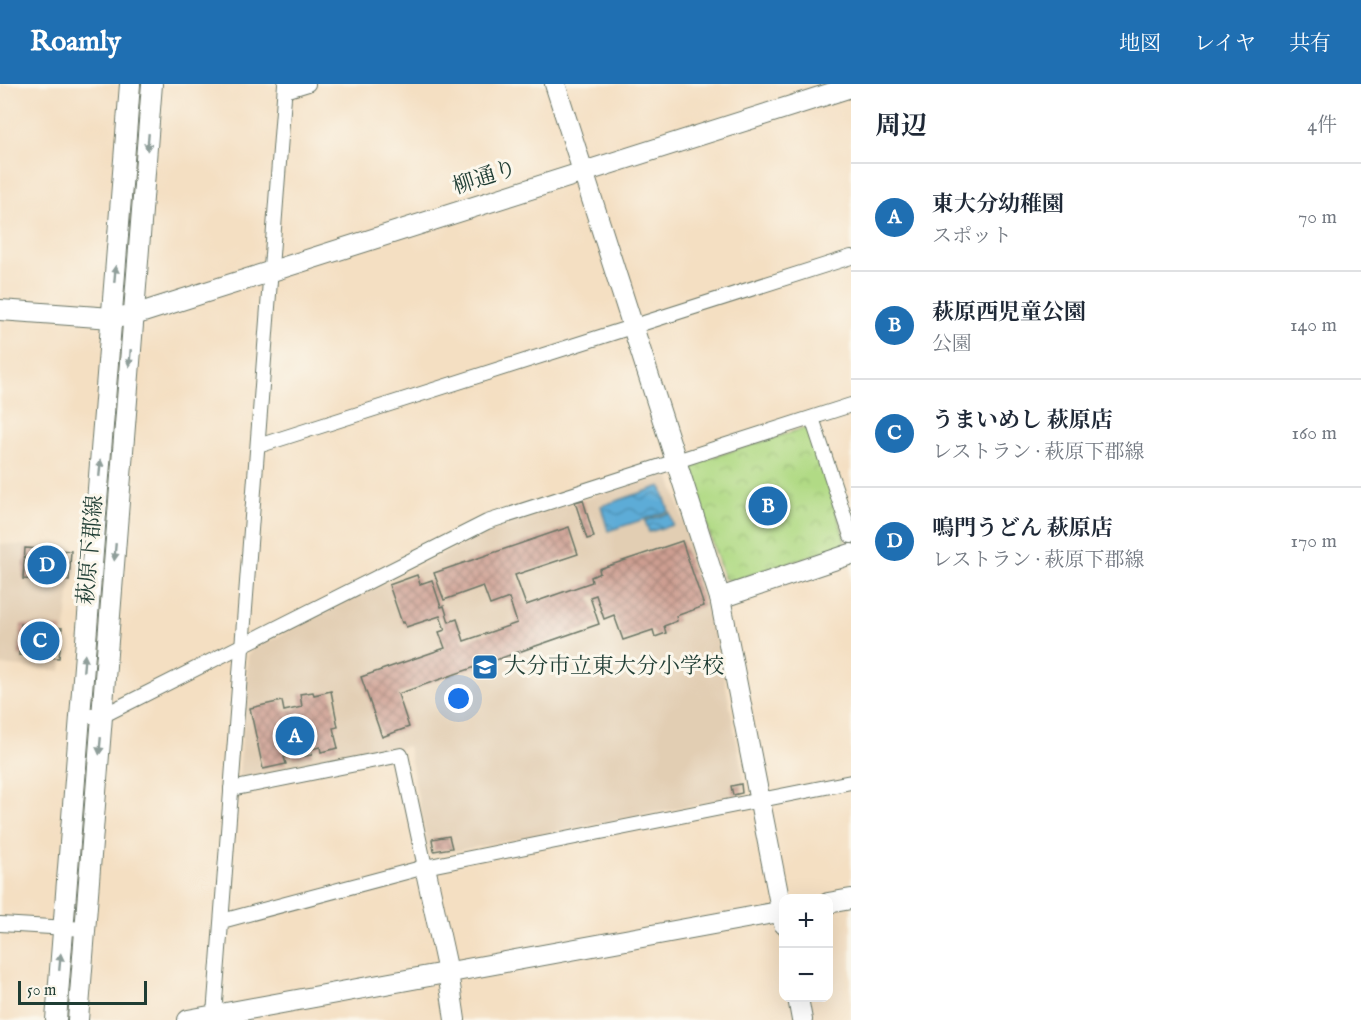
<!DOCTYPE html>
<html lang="ja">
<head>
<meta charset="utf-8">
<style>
	:root { --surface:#fff; --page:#f6f6f7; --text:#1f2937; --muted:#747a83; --line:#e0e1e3; --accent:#1f6fb2 }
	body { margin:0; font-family:"IM FELL English","Noto Serif JP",serif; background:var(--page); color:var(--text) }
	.controls { position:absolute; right:18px; bottom:18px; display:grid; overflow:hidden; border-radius:12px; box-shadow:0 6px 24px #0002 }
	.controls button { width:54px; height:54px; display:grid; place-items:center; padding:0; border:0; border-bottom:2px solid var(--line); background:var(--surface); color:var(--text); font:30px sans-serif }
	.scale { position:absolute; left:18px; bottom:15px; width:129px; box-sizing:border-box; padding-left:6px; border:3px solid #1f3d34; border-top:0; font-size:16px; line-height:21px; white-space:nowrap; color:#1f3d34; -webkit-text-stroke:4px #fbf7ec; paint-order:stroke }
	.you { position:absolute; left:459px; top:615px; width:21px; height:21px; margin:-15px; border:4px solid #fff; border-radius:50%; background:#1a73e8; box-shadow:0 0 0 9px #1a73e833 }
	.badge { display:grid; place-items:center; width:39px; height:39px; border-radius:50%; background:var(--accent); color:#fff; font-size:20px; font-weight:700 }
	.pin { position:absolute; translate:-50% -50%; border:3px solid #fff; box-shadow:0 2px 6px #0006 }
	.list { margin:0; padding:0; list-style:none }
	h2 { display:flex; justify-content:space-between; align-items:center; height:78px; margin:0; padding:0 24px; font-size:26px }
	h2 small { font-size:20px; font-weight:400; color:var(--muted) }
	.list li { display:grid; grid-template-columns:39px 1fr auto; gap:18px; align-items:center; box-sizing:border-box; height:108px; padding:0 24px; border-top:2px solid var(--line) }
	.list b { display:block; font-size:22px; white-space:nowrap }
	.list p { margin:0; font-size:20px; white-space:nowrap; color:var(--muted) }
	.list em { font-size:20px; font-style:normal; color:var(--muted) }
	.map { position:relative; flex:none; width:851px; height:936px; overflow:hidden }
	header { display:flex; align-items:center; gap:36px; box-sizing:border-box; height:84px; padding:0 30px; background:var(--accent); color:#fff }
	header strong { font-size:28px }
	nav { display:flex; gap:33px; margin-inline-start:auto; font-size:21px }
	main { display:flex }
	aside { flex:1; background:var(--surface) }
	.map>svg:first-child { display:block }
	.built { fill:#e2ceb3 }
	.park { fill:url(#park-crowns); stroke:#688c5c; stroke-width:1.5 }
	.water { fill:url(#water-waves); stroke:#3e7486; stroke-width:1.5 }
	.building { fill:url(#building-cross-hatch) }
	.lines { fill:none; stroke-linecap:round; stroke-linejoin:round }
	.street-casing { stroke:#6a7666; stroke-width:16 }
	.secondary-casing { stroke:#6a7666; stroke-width:22 }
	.street { stroke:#fff; stroke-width:14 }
	.secondary { stroke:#fff; stroke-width:20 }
	.oneway { fill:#8f9e9a }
	.labels { text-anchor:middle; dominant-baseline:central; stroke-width:6; stroke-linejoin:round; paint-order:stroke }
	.street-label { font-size:22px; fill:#1f3d34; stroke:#fbf7ec }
	.poi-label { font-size:22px; fill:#1f3d34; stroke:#fbf7ec; text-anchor:start }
</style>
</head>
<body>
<header>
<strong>Roamly</strong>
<nav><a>地図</a><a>レイヤ</a><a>共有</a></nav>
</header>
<main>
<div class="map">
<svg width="851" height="936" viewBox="0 0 851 936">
	<defs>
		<pattern id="park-crowns" width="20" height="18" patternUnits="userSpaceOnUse" patternTransform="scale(1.5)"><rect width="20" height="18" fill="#b1da85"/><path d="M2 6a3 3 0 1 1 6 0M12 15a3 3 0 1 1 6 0" fill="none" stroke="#98bc73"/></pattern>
		<pattern id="water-waves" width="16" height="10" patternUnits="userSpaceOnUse" patternTransform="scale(1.5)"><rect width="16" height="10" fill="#5dacd7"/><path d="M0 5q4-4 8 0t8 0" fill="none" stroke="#4c8daf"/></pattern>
		<pattern id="building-cross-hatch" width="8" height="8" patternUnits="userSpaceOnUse" patternTransform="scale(1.5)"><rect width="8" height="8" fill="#cd9e91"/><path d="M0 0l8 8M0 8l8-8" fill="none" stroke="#a68277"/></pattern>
	</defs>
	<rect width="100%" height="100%" fill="#fbf7ec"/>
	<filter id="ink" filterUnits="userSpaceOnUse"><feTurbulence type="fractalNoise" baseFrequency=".0167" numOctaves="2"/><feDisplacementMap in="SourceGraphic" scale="12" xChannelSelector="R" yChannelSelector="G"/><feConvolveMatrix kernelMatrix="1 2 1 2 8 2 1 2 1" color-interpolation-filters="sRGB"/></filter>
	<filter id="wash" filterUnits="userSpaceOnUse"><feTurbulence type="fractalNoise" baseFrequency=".008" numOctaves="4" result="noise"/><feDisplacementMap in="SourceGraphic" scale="24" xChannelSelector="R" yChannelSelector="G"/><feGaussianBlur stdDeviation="1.35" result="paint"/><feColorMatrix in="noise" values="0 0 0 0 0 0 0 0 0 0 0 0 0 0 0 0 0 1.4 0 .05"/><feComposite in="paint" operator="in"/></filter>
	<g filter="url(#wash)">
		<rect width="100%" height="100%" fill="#f4dfc2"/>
		<g class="built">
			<polygon points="662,389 670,393 710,519 746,706 742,712 435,771 429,771 408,662 245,698 239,695 248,571 253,565 492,446"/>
			<polygon points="0,460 74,464 61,587 0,581"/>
		</g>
		<polygon class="park" points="805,344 812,347 845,456 842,462 732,497 724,494 690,389 693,379"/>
		<g class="water">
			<polygon points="661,402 669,427 608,447 601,422"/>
			<polygon points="670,429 673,441 649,448 645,437"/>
		</g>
		<g id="blocks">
			<g class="building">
				<polygon points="583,416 594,453 587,455 575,418"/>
				<polygon points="569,443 578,470 515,491 526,521 592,498 591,493 600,489 599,485 682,457 704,522 676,532 677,537 664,542 666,549 655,553 653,546 623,556 614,531 604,535 596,511 590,513 599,540 398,610 409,643 382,653 361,593 445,564 439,548 445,546 440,532 406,543 404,538 402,539 389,501 417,491 420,500 432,496 441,523 444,522 449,538 457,535 464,557 517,539 509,514 490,521 483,502 444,516 434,489"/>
				<polygon points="25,464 71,467 69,497 23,495"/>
				<polygon points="21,540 62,544 59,574 19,571"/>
				<polygon points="331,607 338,643 333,644 338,664 321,668 320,663 311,665 312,671 294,674 293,671 284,673 286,680 263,685 250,624 282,617 284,627 302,623 300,610 313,608 314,611"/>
				<polygon points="741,700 742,709 733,711 731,702"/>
				<polygon points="449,752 452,764 434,767 432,755"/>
			</g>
		</g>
	</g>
	<g filter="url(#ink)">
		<use href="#blocks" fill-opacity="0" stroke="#6a7666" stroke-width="1.5"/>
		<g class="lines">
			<defs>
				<g id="street">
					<polyline points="285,7 308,0"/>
					<polyline points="812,334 851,452"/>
					<polyline points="258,362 851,173"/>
					<polyline points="80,632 102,632 487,438 851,321"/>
					<polyline points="231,705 401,671 425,783"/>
					<polyline points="222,837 425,783 851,698"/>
					<polyline points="0,840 85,845"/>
					<polyline points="214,931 285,0"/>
				</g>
				<g id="secondary">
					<polyline points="555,0 720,514 784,840"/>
					<polyline points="0,226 112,234 134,231 851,3"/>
					<polyline points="720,514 851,470"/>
					<polyline points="425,783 448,888 455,936"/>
					<polyline points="828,819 851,815"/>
					<polyline points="798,914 802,936"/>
					<polyline points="56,936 130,0"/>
					<polyline points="78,936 152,0"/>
					<polyline points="188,936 784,827"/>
				</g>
			</defs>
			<use href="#street" class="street-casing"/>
			<use href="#secondary" class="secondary-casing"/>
			<use href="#street" class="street"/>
			<use href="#secondary" class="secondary"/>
		</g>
		<defs><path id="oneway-solid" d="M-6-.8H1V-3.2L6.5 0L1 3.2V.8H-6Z" transform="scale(1.5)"/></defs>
		<g class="oneway">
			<use href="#oneway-solid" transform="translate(148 58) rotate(95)"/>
			<use href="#oneway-solid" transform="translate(115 190) rotate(-85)"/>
			<use href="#oneway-solid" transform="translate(130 274) rotate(95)"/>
			<use href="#oneway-solid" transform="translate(100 384) rotate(-85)"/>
			<use href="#oneway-solid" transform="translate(115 468) rotate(95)"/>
			<use href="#oneway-solid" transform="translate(84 579) rotate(-85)"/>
			<use href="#oneway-solid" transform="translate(100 662) rotate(95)"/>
			<use href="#oneway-solid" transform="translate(60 878) rotate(-85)"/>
		</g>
	</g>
	<defs>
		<symbol id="school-square" viewBox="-11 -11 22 22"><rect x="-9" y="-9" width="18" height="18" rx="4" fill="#1f6fb2" stroke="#fbf7ec"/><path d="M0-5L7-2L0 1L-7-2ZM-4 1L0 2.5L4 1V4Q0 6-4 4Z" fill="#fff"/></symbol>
	</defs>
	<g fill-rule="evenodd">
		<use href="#school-square" x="470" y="568" width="30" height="30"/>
	</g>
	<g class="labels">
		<g class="street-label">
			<text transform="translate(485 94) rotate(-18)">柳通り</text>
			<text transform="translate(91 466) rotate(-85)">萩原下郡線</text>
		</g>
		<g class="poi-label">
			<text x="504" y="583">大分市立東大分小学校</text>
		</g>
	</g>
</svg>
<div class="controls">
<button>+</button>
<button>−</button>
</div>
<div class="scale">50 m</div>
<div class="you"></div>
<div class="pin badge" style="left:295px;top:652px">A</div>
<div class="pin badge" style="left:768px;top:422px">B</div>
<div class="pin badge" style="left:40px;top:557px">C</div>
<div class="pin badge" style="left:47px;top:481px">D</div>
</div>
<aside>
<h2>周辺<small>4件</small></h2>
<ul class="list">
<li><span class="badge">A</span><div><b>東大分幼稚園</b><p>スポット</p></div><em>70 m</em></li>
<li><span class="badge">B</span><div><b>萩原西児童公園</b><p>公園</p></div><em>140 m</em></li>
<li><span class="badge">C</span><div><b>うまいめし 萩原店</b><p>レストラン · 萩原下郡線</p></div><em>160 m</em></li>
<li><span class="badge">D</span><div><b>鳴門うどん 萩原店</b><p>レストラン · 萩原下郡線</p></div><em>170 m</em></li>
</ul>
</aside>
</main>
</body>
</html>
